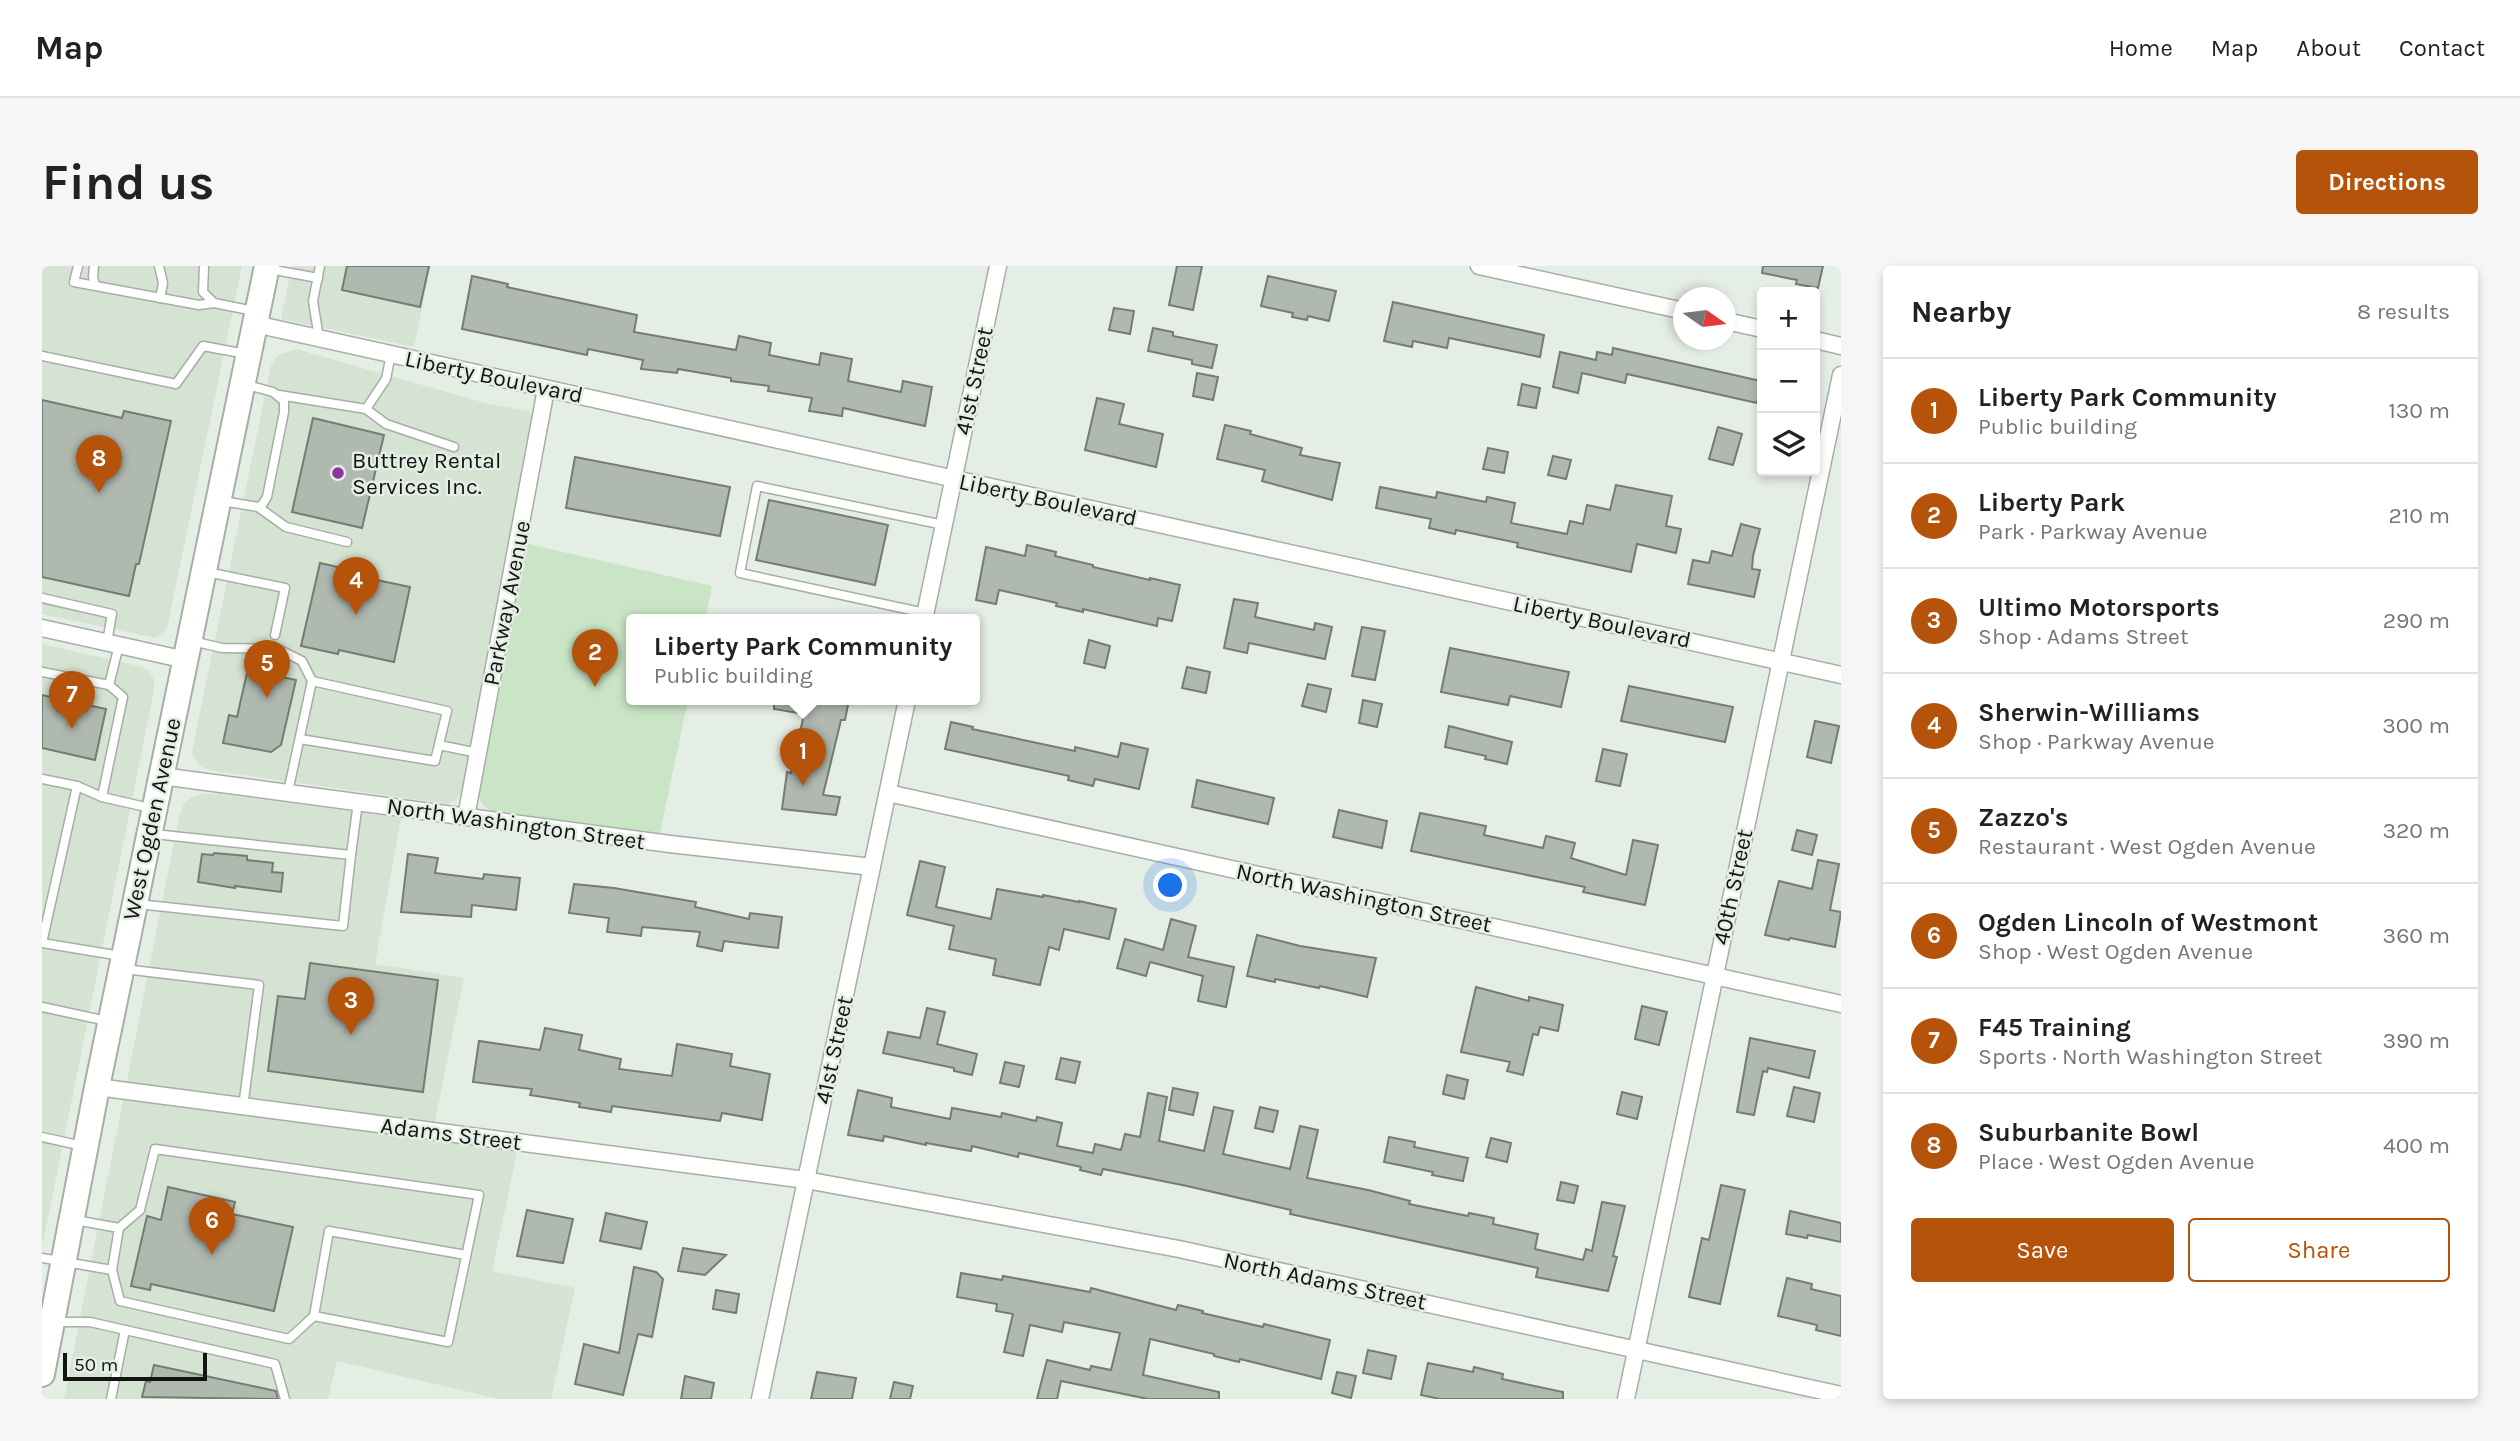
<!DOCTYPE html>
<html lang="en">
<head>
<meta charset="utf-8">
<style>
	:root { --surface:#fff; --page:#f6f6f6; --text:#222; --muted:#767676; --line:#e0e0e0; --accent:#b45309 }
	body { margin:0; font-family:Karla,sans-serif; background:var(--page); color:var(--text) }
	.controls { position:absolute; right:21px; top:21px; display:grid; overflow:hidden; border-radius:7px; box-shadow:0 4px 10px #0003 }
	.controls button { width:63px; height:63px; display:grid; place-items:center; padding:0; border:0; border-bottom:2px solid var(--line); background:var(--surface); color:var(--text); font:35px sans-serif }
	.compass { position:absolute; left:1631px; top:21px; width:63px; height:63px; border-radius:50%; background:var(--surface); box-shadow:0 4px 10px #0003; rotate:104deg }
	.scale { position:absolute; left:21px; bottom:18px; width:144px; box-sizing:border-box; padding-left:7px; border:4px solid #111411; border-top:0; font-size:19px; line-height:24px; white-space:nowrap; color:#111411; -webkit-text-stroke:5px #e5eee4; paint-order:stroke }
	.you { position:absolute; left:1129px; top:620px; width:24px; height:24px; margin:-18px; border:5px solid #fff; border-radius:50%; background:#1a73e8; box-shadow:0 0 0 10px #1a73e833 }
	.badge { display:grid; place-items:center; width:46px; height:46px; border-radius:50%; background:var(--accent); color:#fff; font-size:23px; font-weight:700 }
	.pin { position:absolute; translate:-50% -58px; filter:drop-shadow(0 2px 4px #0008) }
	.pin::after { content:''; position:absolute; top:37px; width:24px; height:21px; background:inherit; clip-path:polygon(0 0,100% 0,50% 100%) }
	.popup { position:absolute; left:584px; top:348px; width:354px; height:91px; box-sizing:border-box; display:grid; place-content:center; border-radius:7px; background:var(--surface); filter:drop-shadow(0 2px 5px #0005); font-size:23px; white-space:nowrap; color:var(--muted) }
	.popup b { font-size:26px; color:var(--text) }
	.popup::after { content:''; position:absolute; left:50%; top:100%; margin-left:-14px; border:14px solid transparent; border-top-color:var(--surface) }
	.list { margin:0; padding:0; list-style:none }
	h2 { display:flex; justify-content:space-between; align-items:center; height:91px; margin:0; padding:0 28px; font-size:30px }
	h2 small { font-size:23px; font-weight:400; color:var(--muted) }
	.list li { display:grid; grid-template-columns:46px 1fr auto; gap:21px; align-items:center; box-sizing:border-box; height:105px; padding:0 28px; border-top:2px solid var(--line) }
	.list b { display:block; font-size:26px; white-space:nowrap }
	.list p { margin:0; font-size:23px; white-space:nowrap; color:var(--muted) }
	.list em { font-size:23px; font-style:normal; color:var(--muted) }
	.actions { display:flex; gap:14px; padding:21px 28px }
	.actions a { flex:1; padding:16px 0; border:2px solid var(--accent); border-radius:7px; text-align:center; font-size:24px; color:var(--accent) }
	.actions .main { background:var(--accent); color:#fff }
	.icon { flex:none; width:38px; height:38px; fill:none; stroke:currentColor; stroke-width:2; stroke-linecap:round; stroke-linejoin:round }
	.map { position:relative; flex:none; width:1799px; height:1133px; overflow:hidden; border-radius:7px }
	header { display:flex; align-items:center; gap:42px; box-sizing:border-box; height:98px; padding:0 35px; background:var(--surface); border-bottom:2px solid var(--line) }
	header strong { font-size:33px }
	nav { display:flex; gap:38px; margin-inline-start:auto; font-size:24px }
	.intro { display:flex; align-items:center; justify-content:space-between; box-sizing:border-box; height:168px; padding:0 42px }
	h1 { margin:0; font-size:49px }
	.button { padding:18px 32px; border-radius:7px; background:var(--accent); color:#fff; font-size:24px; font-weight:700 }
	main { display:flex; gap:42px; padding:0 42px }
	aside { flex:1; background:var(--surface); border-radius:7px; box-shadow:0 4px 10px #0003 }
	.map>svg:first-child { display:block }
	.built { fill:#d5e3d3 }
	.green { fill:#c9e5c5 }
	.building { fill:#b0b9af; stroke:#747c73; stroke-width:2 }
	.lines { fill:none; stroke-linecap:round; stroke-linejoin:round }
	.service-casing { stroke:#a6aea5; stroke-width:11 }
	.minor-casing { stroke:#a6aea5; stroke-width:19 }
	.primary-casing { stroke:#a6aea5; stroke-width:28 }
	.service { stroke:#fff; stroke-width:8 }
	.minor { stroke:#fff; stroke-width:16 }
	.primary { stroke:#fff; stroke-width:24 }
	.poi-dot { fill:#8f339e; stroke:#e5eee4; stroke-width:2.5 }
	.labels { text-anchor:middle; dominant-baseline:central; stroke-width:5; stroke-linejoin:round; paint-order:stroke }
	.street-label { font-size:23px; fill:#111411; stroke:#e5eee4 }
	.poi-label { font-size:23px; fill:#111411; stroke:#e5eee4; text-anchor:start }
</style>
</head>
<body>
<header>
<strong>Map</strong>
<nav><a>Home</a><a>Map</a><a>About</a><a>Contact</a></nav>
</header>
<div class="intro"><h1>Find us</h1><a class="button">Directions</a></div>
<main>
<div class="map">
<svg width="1799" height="1133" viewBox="0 0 1799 1133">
	<rect width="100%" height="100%" fill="#e5eee4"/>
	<g class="built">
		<polygon points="0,0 200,0 127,353 124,364 113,372 0,348"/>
		<polygon points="250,0 389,0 372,81 239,53"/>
		<polygon points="254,83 447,138 487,145 493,163 420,525 413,535 405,538 172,505 160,501 153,494 150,486 229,99 236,89"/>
		<polygon points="0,378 101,401 108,406 112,414 112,424 0,982"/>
		<polygon points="160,528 177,528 359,552 333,698 422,712 393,856 479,868 450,1005 533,1022 509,1133 457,1133 295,1095 286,1133 22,1133 137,551 142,537 150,531"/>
	</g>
	<path class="green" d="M486,278l184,42 -7,34h-73v80h56l-28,133 -167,-22c-11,-4 -13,-10 -15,-22z"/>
	<g class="building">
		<polygon points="305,0 387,0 378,41 300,24"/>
		<polygon points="1135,0 1160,0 1151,44 1127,39"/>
		<polygon points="1721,0 1781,0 1776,22 1754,18 1755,14 1720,7"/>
		<polygon points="430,10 466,18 465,21 595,49 592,66 694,84 697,70 729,77 727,89 777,99 779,87 810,93 806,115 859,126 861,115 890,121 883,160 801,142 800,150 767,145 770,132 726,125 727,120 689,115 689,112 636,103 635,107 599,103 601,94 546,83 545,89 420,63"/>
		<polygon points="1226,10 1294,25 1287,55 1266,50 1265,54 1250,51 1251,47 1219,40"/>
		<polygon points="1351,36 1502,69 1498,91 1407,72 1405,82 1371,75 1370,81 1342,75"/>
		<polygon points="1072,42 1092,45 1088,68 1067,64"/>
		<polygon points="1111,62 1131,66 1131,70 1175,79 1170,102 1150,98 1150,94 1106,85"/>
		<polygon points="1571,82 1719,115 1715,137 1585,108 1583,117 1540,107 1536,127 1511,121 1518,86 1554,94 1555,86 1570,89"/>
		<polygon points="1155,107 1176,111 1171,134 1151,130"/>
		<polygon points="1480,118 1498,122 1494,142 1476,139"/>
		<polygon points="1055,132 1082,138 1077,158 1121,168 1114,201 1043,184"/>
		<polygon points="0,134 80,152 82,145 129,155 97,298 94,298 87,330 0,311"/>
		<polygon points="271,152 342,169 320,262 250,246"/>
		<polygon points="1183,159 1209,165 1208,168 1260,182 1258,189 1298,197 1290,234 1220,215 1223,204 1175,193"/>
		<polygon points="1676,161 1700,168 1691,199 1667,193"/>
		<polygon points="1446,182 1466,186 1462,207 1441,203"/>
		<polygon points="1511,190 1529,194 1524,213 1506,209"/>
		<polygon points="533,191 688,221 678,270 524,242"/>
		<polygon points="1574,219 1630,230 1624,260 1639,263 1634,287 1595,278 1589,306 1475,281 1476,277 1414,264 1413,268 1387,262 1389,253 1334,242 1338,221 1394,232 1395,226 1444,236 1445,231 1473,237 1469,257 1525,268 1528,255 1541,258 1545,239 1568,244"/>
		<polygon points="727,234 846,259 833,319 714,294"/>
		<polygon points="1699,258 1718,263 1711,290 1710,303 1718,304 1712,331 1646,318 1651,294 1667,297 1670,285 1690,290"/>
		<polygon points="985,279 1014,286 1013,290 1051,299 1051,301 1108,314 1108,312 1138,319 1130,355 1116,352 1115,360 1041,343 1041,346 1014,340 1015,337 957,324 954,338 934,334 944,281 983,290"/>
		<polygon points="278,297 313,305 311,309 368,321 352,396 297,384 296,388 259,380"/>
		<polygon points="1192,333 1216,337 1213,351 1272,364 1273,357 1290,361 1283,393 1207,377 1205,387 1182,382"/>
		<polygon points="1320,361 1343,365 1333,414 1310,410"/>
		<polygon points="1047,374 1068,380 1063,402 1042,397"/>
		<polygon points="1408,382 1527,406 1519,441 1468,430 1466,439 1399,426"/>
		<polygon points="209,389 234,390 244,394 240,411 254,414 239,479 229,486 181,477 187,449 195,451"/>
		<polygon points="1145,401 1168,406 1164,427 1140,422"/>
		<polygon points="1266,418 1289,423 1284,446 1260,440"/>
		<polygon points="1587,420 1691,441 1683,476 1579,455"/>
		<polygon points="0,429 64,443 53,494 0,482"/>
		<polygon points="732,434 807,434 803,454 799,454 781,529 798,531 794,549 740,543 745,506 749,507 762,448 732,443"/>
		<polygon points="1321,434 1340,438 1335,461 1317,457"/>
		<polygon points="1773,455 1797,460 1789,497 1765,491"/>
		<polygon points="909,456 931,461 930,463 1033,485 1033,481 1076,491 1079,477 1106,483 1097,523 1053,513 1051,520 1026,514 1027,510 903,483"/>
		<polygon points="1407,460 1470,476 1465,498 1443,493 1444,490 1403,481"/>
		<polygon points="1561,483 1585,488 1578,520 1554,515"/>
		<polygon points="1155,514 1232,532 1226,558 1150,541"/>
		<polygon points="1297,544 1345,555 1340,582 1291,571"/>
		<polygon points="1378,547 1444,560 1442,569 1501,582 1504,570 1533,577 1529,592 1584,609 1591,574 1616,579 1603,639 1541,626 1543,621 1369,585"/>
		<polygon points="1755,564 1775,569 1770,589 1750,584"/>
		<polygon points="172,587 205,590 205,594 231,597 230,606 241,607 239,626 193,620 193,622 156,616 160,588 171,589"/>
		<polygon points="366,588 396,592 393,607 441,613 442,608 478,612 474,644 430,639 429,651 359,646"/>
		<polygon points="1776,594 1797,598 1788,644 1799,646 1793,681 1748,672 1747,674 1723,669 1737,615 1770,623"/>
		<polygon points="878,595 903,601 894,641 949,653 955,623 1001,631 1001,629 1037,636 1037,635 1074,643 1067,673 1022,663 1017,684 1007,681 998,719 951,709 954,693 907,683 912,660 865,649"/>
		<polygon points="532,618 572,622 654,636 653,641 707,653 708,647 740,651 736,682 682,675 680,685 655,680 658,666 600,661 599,670 565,666 567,652 527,647"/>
		<polygon points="1129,653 1154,660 1146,691 1192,701 1184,741 1156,735 1161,710 1108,696 1104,710 1075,702 1083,673 1121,684"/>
		<polygon points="1215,669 1258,680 1334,692 1325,731 1278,720 1277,722 1233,713 1233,716 1205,710"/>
		<polygon points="268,697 396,714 381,826 226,805 236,730 263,733"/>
		<polygon points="1434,721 1487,735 1487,731 1521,739 1516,765 1498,761 1496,769 1491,768 1481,809 1465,805 1468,796 1419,786"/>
		<polygon points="1600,740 1625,746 1617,779 1593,773"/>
		<polygon points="885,742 903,746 895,778 935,788 930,809 912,805 912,802 841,787 846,766 878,772"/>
		<polygon points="503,762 540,769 537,784 579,793 577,803 630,810 635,778 690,788 688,800 728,808 720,854 680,847 678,855 570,840 569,846 537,841 538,837 488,829 490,823 431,816 437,775 498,784"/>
		<polygon points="1708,772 1773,785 1767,812 1726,802 1725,806 1721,805 1712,849 1695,846"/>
		<polygon points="1019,792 1038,796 1033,817 1014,813"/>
		<polygon points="963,796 982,800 977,821 958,817"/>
		<polygon points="1405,809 1426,814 1422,833 1401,828"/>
		<polygon points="1752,821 1778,827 1772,856 1745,850"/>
		<polygon points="1131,822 1156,827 1151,849 1127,844"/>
		<polygon points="816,824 850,832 849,841 908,853 910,842 959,851 960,847 994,855 995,851 1020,857 1015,880 1051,887 1053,878 1079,884 1083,868 1098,871 1106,827 1125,831 1117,875 1162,885 1172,841 1191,845 1181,888 1248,903 1258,860 1276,864 1265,912 1326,924 1368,935 1367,938 1426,950 1427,947 1452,952 1451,958 1496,968 1493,983 1541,994 1544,983 1550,985 1560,936 1583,940 1571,990 1575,991 1566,1025 1494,1011 1496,1002 1248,948 1249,944 1145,920 1061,903 1059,909 1038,904 1039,901 977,887 976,891 930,880 929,885 884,877 884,879 842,870 841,875 806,869"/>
		<polygon points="1580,826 1600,831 1595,853 1575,848"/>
		<polygon points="1218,841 1236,845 1231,866 1213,862"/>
		<polygon points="1347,871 1373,876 1372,881 1426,892 1421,915 1390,909 1391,906 1342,896"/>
		<polygon points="1449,872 1469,877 1465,896 1444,891"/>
		<polygon points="1519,916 1536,920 1532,937 1515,934"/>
		<polygon points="1679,919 1703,924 1678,1038 1647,1031 1660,972 1667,974"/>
		<polygon points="126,921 193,936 190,948 251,961 232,1045 109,1018 108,1024 89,1020 105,950 119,954"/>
		<polygon points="485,944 531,953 521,997 475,990"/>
		<polygon points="1748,945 1799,957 1799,976 1766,969 1765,972 1744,968"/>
		<polygon points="564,947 605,956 599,983 558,975"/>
		<polygon points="641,982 684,989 663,1009 636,1005"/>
		<polygon points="592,1001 614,1006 621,1013 610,1071 596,1068 581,1129 533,1118 542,1078 577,1087"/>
		<polygon points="919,1007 960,1014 961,1010 1048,1026 1049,1022 1134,1044 1136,1039 1161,1045 1160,1047 1221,1061 1222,1058 1288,1074 1279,1113 1198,1093 1197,1096 1172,1090 1172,1088 1108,1073 1101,1109 1177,1126 1177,1133 1106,1133 1019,1115 1015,1133 995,1133 1005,1094 1048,1104 1049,1100 1069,1104 1078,1067 1022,1056 1020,1066 988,1059 981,1090 962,1086 971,1048 954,1045 955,1038 915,1031"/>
		<polygon points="1745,1012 1770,1018 1769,1023 1799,1030 1799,1070 1774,1064 1775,1059 1736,1050"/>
		<polygon points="674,1024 697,1028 694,1047 671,1043"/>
		<polygon points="1326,1084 1354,1090 1349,1113 1321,1107"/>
		<polygon points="1386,1097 1431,1106 1432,1101 1461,1108 1460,1113 1521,1126 1521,1133 1398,1133 1379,1129"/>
		<polygon points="112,1099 234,1125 236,1133 100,1131 104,1115 108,1116"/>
		<polygon points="775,1106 814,1112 810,1133 769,1133"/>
		<polygon points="1295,1106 1314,1110 1309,1132 1290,1127"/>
		<polygon points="643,1110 672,1117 669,1133 639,1133"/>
		<polygon points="852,1116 871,1120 868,1133 848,1133"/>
	</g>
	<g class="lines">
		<defs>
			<g id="service">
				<polyline points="36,0 32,16 157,39 172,37 212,45"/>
				<polyline points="52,0 51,11 53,19"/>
				<polyline points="117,0 121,17 118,32"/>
				<polyline points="162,0 161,26 172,37"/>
				<polyline points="227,3 276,12"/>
				<polyline points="277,72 271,35 278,0"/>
				<polyline points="0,90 134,118 161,80 204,88"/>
				<polyline points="237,129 324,143 344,158 412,181"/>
				<polyline points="324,143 344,113 349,88"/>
				<polyline points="180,235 216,241 220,239 225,231 242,146 242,135 231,126 205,119"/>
				<polyline points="216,241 244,261 305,276"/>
				<polyline points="165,306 243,322 233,369"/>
				<polyline points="0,332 70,348 65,376"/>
				<polyline points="883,347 698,307 715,220 902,259"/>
				<polyline points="150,375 180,382 236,383 260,395 270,415 246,526"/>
				<polyline points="77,379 67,419 81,431 60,531 108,542"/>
				<polyline points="0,406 67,419"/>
				<polyline points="258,473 393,495 405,445 270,415"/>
				<polyline points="397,479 436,487"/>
				<polyline points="0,513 35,520 60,531"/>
				<polyline points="309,589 316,536"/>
				<polyline points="96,638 301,660 309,589 112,568"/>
				<polyline points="0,677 35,520"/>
				<polyline points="0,677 79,690"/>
				<polyline points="82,703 217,719 201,841"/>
				<polyline points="0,741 65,755"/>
				<polyline points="0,871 41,880"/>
				<polyline points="0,992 70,1004 77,962 33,954"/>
				<polyline points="70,1004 78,1035 247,1073 272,1050 406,1076 437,929 113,883 98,944 77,962"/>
				<polyline points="272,1050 287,965 424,989"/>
				<polyline points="14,1056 48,1056 233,1098 243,1133"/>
				<polyline points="69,1133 83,1064"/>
			</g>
			<g id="minor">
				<polyline points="1437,0 1642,45"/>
				<polyline points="1684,55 1720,63"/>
				<polyline points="213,58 1799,409"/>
				<polyline points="1773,74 1799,80"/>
				<polyline points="882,354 956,0"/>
				<polyline points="0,362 144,394"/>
				<polyline points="119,510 628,578 830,601"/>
				<polyline points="846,527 1799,738"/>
				<polyline points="424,551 504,123"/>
				<polyline points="55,821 764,914 1137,983 1799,1129"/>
				<polyline points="718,1133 865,434"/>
				<polyline points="1584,1133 1799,109"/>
			</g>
			<polyline id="primary" points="0,1108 55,821 225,0"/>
		</defs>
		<use href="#service" class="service-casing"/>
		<use href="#minor" class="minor-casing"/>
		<use href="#primary" class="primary-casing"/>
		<use href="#service" class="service"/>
		<use href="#minor" class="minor"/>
		<use href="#primary" class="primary"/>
	</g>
	<circle class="poi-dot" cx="296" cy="207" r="7"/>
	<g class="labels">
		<g class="street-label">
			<text transform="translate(452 111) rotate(12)">Liberty Boulevard</text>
			<text transform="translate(932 115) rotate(-78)">41st Street</text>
			<text transform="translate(1006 234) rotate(12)">Liberty Boulevard</text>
			<text transform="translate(465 337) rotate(-79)">Parkway Avenue</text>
			<text transform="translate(1560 356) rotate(12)">Liberty Boulevard</text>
			<text transform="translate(110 553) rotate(-78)">West Ogden Avenue</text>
			<text transform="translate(474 558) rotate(8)">North Washington Street</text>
			<text transform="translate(1691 621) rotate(-78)">40th Street</text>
			<text transform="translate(1322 632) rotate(12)">North Washington Street</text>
			<text transform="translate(792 784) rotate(-78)">41st Street</text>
			<text transform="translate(409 868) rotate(7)">Adams Street</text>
			<text transform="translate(1283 1015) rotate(12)">North Adams Street</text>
		</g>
		<g class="poi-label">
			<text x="310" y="194">Buttrey Rental<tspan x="310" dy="26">Services Inc.</tspan></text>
		</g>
	</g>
</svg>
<div class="controls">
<button>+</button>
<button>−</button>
<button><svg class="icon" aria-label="layers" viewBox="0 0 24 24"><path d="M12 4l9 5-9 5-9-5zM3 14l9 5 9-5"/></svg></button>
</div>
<svg class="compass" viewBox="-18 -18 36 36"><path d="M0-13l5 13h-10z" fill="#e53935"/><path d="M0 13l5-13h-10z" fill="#767676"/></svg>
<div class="scale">50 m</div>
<div class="you"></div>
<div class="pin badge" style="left:761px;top:520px">1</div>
<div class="popup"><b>Liberty Park Community</b>Public building</div>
<div class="pin badge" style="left:553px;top:421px">2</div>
<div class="pin badge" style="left:309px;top:769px">3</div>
<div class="pin badge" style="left:314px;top:349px">4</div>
<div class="pin badge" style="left:225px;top:432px">5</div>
<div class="pin badge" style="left:170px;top:989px">6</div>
<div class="pin badge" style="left:30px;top:463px">7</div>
<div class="pin badge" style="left:57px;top:227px">8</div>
</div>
<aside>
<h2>Nearby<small>8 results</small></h2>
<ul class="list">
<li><span class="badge">1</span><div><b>Liberty Park Community</b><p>Public building</p></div><em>130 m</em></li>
<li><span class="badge">2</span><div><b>Liberty Park</b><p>Park · Parkway Avenue</p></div><em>210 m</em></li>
<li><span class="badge">3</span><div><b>Ultimo Motorsports</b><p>Shop · Adams Street</p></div><em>290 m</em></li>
<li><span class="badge">4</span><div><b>Sherwin-Williams</b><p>Shop · Parkway Avenue</p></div><em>300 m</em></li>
<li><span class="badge">5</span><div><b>Zazzo's</b><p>Restaurant · West Ogden Avenue</p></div><em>320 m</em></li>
<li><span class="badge">6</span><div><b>Ogden Lincoln of Westmont</b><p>Shop · West Ogden Avenue</p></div><em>360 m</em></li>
<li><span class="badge">7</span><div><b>F45 Training</b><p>Sports · North Washington Street</p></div><em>390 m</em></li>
<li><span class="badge">8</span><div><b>Suburbanite Bowl</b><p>Place · West Ogden Avenue</p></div><em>400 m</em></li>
</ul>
<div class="actions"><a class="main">Save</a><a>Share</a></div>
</aside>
</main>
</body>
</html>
